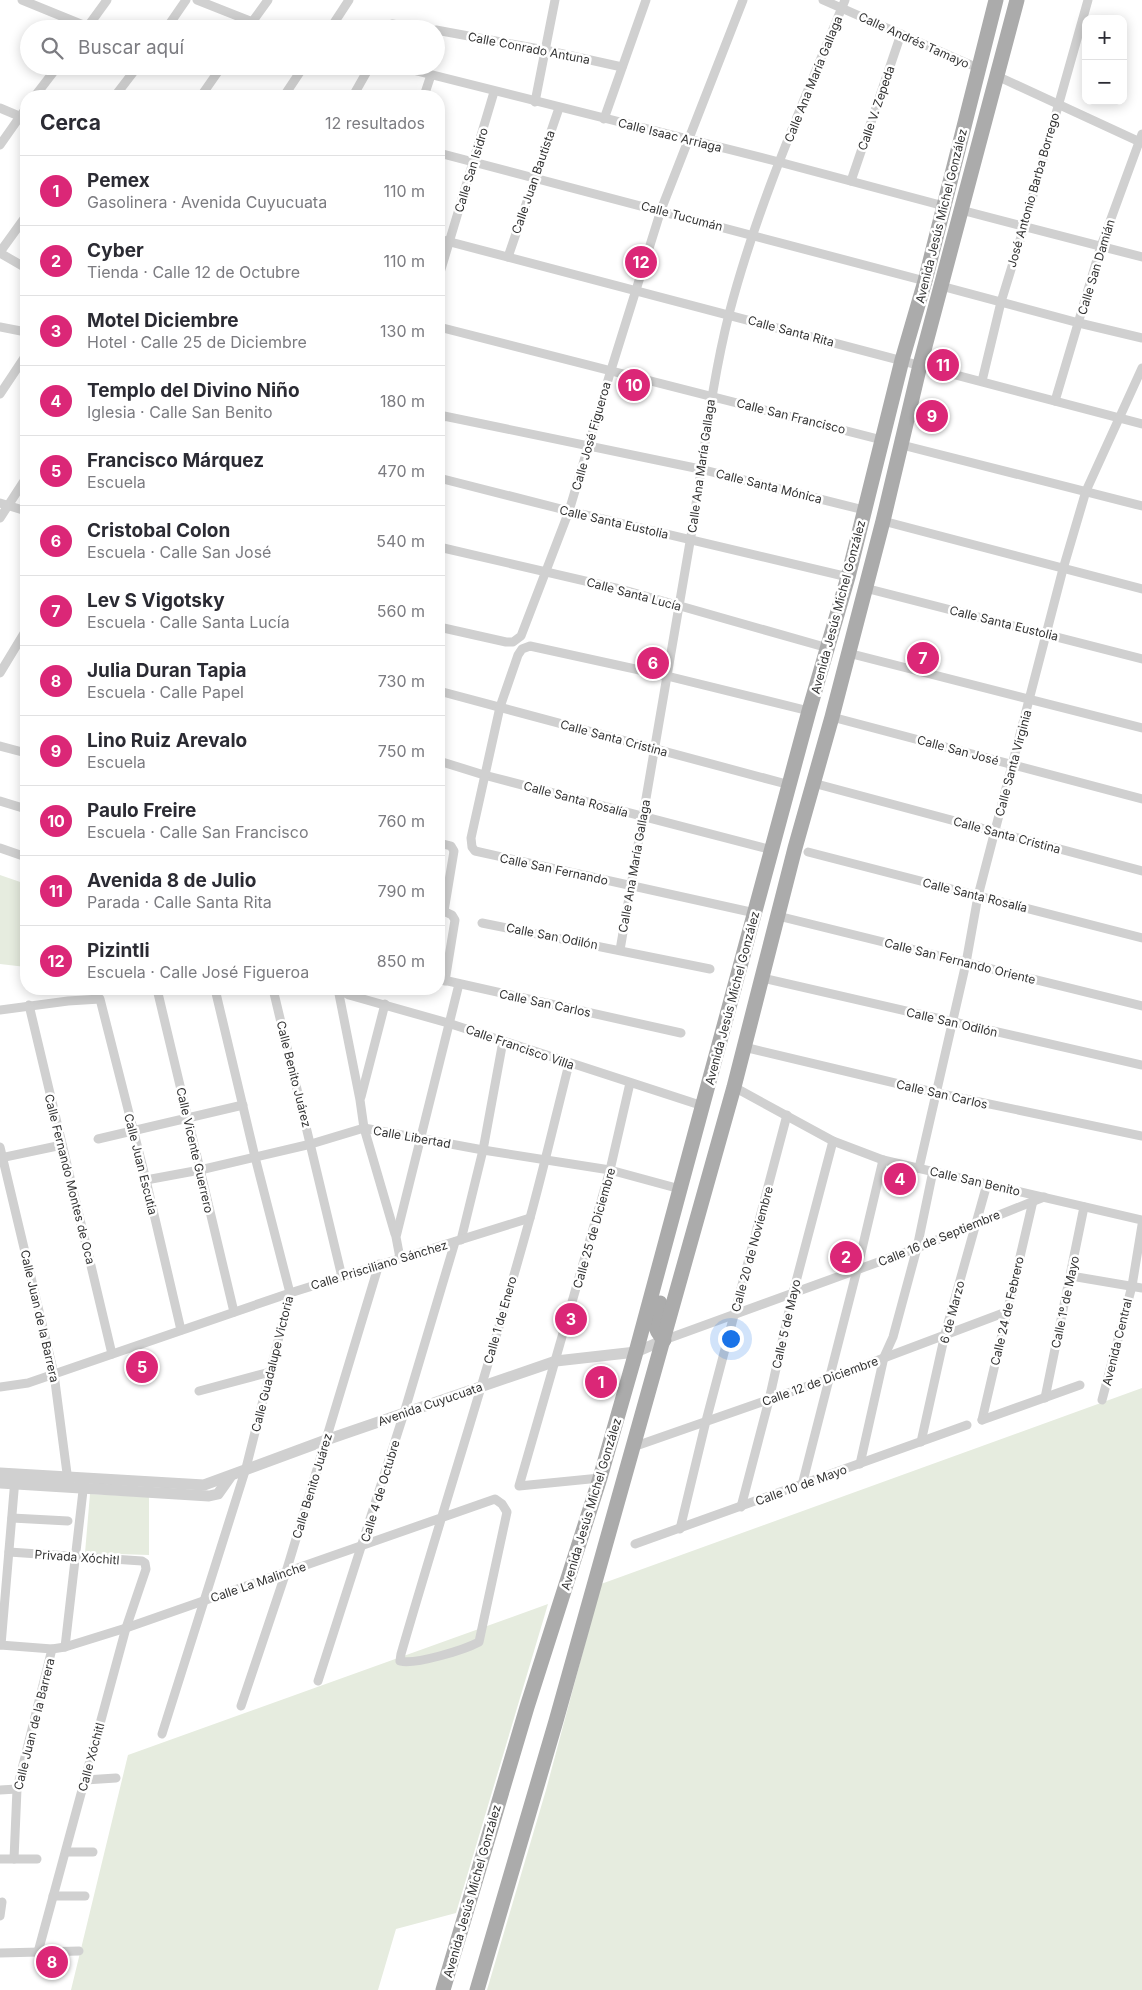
<!DOCTYPE html>
<html lang="es">
<head>
<meta charset="utf-8">
<style>
	:root { --surface:#fff; --page:#f7f7f7; --text:#2b2b33; --muted:#7c7c81; --line:#e1e1e2; --accent:#db2777 }
	body { margin:0; font-family:Inter,sans-serif; background:var(--page); color:var(--text) }
	.controls { position:absolute; right:15px; top:15px; display:grid; overflow:hidden; border-radius:10px; box-shadow:0 2px 12px #0003 }
	.controls button { width:45px; height:45px; display:grid; place-items:center; padding:0; border:0; border-bottom:1px solid var(--line); background:var(--surface); color:var(--text); font:25px sans-serif }
	.you { position:absolute; left:730px; top:1338px; width:18px; height:18px; margin:-12px; border:4px solid #fff; border-radius:50%; background:#1a73e8; box-shadow:0 0 0 8px #1a73e833 }
	.badge { display:grid; place-items:center; width:32px; height:32px; border-radius:50%; background:var(--accent); color:#fff; font-size:16px; font-weight:700 }
	.pin { position:absolute; translate:-50% -50%; border:2px solid #fff; box-shadow:0 1px 5px #0006 }
	.list { margin:0; padding:0; list-style:none }
	h2 { display:flex; justify-content:space-between; align-items:center; height:65px; margin:0; padding:0 20px; font-size:21px }
	h2 small { font-size:16px; font-weight:400; color:var(--muted) }
	.list li { display:grid; grid-template-columns:32px 1fr auto; gap:15px; align-items:center; box-sizing:border-box; height:70px; padding:0 20px; border-top:1px solid var(--line) }
	.list b { display:block; font-size:19px; white-space:nowrap }
	.list p { margin:0; font-size:16px; white-space:nowrap; color:var(--muted) }
	.list em { font-size:16px; font-style:normal; color:var(--muted) }
	.icon { flex:none; width:28px; height:28px; fill:none; stroke:currentColor; stroke-width:2; stroke-linecap:round; stroke-linejoin:round }
	.map { position:relative; flex:none; width:1142px; height:1990px; overflow:hidden }
	.search { position:absolute; background:var(--surface); box-shadow:0 2px 12px #0003; left:20px; top:20px; width:425px; height:55px; display:flex; align-items:center; gap:12px; box-sizing:border-box; padding:0 18px; border-radius:28px; color:var(--muted); font-size:19px }
	.panel { position:absolute; background:var(--surface); box-shadow:0 2px 12px #0003; left:20px; top:90px; width:425px; height:905px; border-radius:20px }
	.map>svg:first-child { display:block }
	.green { fill:#e6ecdf }
	.lines { fill:none; stroke-linecap:round; stroke-linejoin:round }
	.minor { stroke:#d0d0d0; stroke-width:9 }
	.tertiary { stroke:#d0d0d0; stroke-width:11 }
	.primary { stroke:#ababab; stroke-width:15 }
	.labels { text-anchor:middle; dominant-baseline:central; stroke-width:5; stroke-linejoin:round; paint-order:stroke }
	.street-label { font-size:12px; fill:#333; stroke:#fff }
</style>
</head>
<body>
<div class="map">
<svg width="1142" height="1990" viewBox="0 0 1142 1990">
	<rect width="100%" height="100%" fill="#fff"/>
	<g class="green">
		<polygon points="0,875 26,884 26,967 0,964"/>
		<polygon points="1142,1388 1142,1990 487,1990 546,1790 601,1584"/>
		<polygon points="90,1494 149,1497 149,1555 85,1553"/>
		<polygon points="548,1604 456,1913 396,1929 378,1990 71,1990 128,1755"/>
	</g>
	<g class="lines">
		<g class="minor">
			<polyline points="22,0 93,29"/>
			<polyline points="197,0 270,29"/>
			<polyline points="823,0 978,68"/>
			<polyline points="86,29 107,0"/>
			<polyline points="166,29 186,0"/>
			<polyline points="247,29 268,0"/>
			<polyline points="330,29 349,0"/>
			<polyline points="388,29 392,24 427,29"/>
			<polyline points="436,30 545,50 622,67"/>
			<polyline points="397,66 779,162 944,206"/>
			<polyline points="997,76 1142,143"/>
			<polyline points="35,96 58,66"/>
			<polyline points="115,96 138,66"/>
			<polyline points="201,96 222,66"/>
			<polyline points="284,96 304,66"/>
			<polyline points="353,96 370,66"/>
			<polyline points="424,96 431,75"/>
			<polyline points="535,102 555,0"/>
			<polyline points="0,108 26,119"/>
			<polyline points="604,119 646,0"/>
			<polyline points="0,145 26,108"/>
			<polyline points="439,153 925,281"/>
			<polyline points="851,181 901,34"/>
			<polyline points="961,210 1142,257"/>
			<polyline points="439,239 1142,424"/>
			<polyline points="0,252 26,216"/>
			<polyline points="0,253 26,268"/>
			<polyline points="508,257 559,108"/>
			<polyline points="439,276 494,92"/>
			<polyline points="941,286 1079,323 1142,338"/>
			<polyline points="0,327 26,332"/>
			<polyline points="439,327 882,440"/>
			<polyline points="982,381 1001,302 1024,227 1088,0"/>
			<polyline points="0,394 26,355"/>
			<polyline points="1055,401 1101,246 1142,134"/>
			<polyline points="439,415 700,469 864,510"/>
			<polyline points="439,427 442,416"/>
			<polyline points="902,445 1142,506"/>
			<polyline points="439,478 569,511 848,577"/>
			<polyline points="0,503 26,511"/>
			<polyline points="0,518 26,478"/>
			<polyline points="883,521 1142,589"/>
			<polyline points="439,547 624,590 828,648"/>
			<polyline points="865,588 1142,659"/>
			<polyline points="439,627 506,642 513,642 521,636 569,511 611,370 661,210 743,0"/>
			<polyline points="848,653 1142,728"/>
			<polyline points="0,673 26,630"/>
			<polyline points="439,691 790,785"/>
			<polyline points="832,717 1142,799"/>
			<polyline points="0,746 26,753"/>
			<polyline points="439,761 484,775 772,850"/>
			<polyline points="813,783 1142,871"/>
			<polyline points="0,801 26,809"/>
			<polyline points="23,808 26,797"/>
			<polyline points="439,843 451,846 454,851 444,911"/>
			<polyline points="0,848 26,857"/>
			<polyline points="808,852 1142,938"/>
			<polyline points="439,909 452,915 455,920 445,981"/>
			<polyline points="755,913 475,851 472,847 471,838 500,707 518,655 522,649 530,646 667,676 809,711"/>
			<polyline points="778,916 1142,1006"/>
			<polyline points="482,923 710,969"/>
			<path d="M620,950c23,-136 47,-272 70,-408 13,-76 20,-153 39,-228 28,-108 74,-211 116,-314"/>
			<polyline points="762,978 1142,1065"/>
			<polyline points="439,979 681,1033"/>
			<polyline points="157,989 234,1312"/>
			<polyline points="273,989 342,1277"/>
			<polyline points="338,989 349,995 448,1023 703,1106"/>
			<polyline points="338,989 360,1100 364,1128 395,1234"/>
			<polyline points="29,1005 112,1354"/>
			<polyline points="0,1010 68,1001 100,999 146,1180 181,1330"/>
			<polyline points="744,1047 937,1093 1142,1136"/>
			<polyline points="734,1087 833,1141 883,1160 1142,1220"/>
			<polyline points="361,1097 385,1004"/>
			<polyline points="98,1139 243,1105"/>
			<polyline points="0,1147 54,1374 68,1481"/>
			<polyline points="0,1158 62,1145"/>
			<polyline points="919,1168 966,963 978,896 1063,569 1086,491 1142,368"/>
			<polyline points="146,1180 200,1170 311,1144 364,1128 483,1150 610,1170 680,1189"/>
			<polyline points="461,1240 483,1150 503,1041"/>
			<polyline points="400,1258 396,1237 459,984"/>
			<polyline points="1071,1276 1142,1288"/>
			<polyline points="664,1340 917,1248 1044,1197"/>
			<polyline points="0,1387 28,1383 290,1293 530,1218"/>
			<polyline points="199,1391 270,1372"/>
			<polyline points="1045,1398 1084,1207"/>
			<polyline points="1102,1400 1132,1286 1142,1225"/>
			<polyline points="982,1420 1033,1201"/>
			<polyline points="982,1420 1080,1385"/>
			<polyline points="921,1442 945,1334 987,1184"/>
			<polyline points="633,1447 828,1379 1006,1312"/>
			<polyline points="860,1464 884,1357 893,1337 917,1248 933,1171"/>
			<polyline points="600,1478 519,1486 610,1170 630,1083"/>
			<polyline points="802,1485 857,1270 883,1160"/>
			<polyline points="741,1507 769,1400 793,1293 833,1141"/>
			<polyline points="12,1518 68,1521"/>
			<polyline points="680,1529 706,1421 787,1115"/>
			<polyline points="635,1544 967,1425"/>
			<polyline points="9,1552 142,1561 145,1563 146,1569 126,1628 38,1952"/>
			<path d="M0,1645l52,4 13,-2 61,-19 369,-129 7,5 5,8 -28,130c-15,8 -64,23 -79,19l1,-7c42,-145 89,-290 129,-436 14,-51 26,-103 39,-154"/>
			<polyline points="1,1645 15,1479"/>
			<polyline points="65,1647 84,1482"/>
			<polyline points="318,1681 404,1413 455,1242"/>
			<polyline points="241,1706 286,1572 379,1264"/>
			<polyline points="162,1734 246,1468 290,1293 255,1157 215,989"/>
			<polyline points="85,1780 116,1778"/>
			<polyline points="0,1790 17,1789"/>
			<polyline points="66,1852 93,1852"/>
			<polyline points="0,1859 37,1859"/>
			<polyline points="14,1859 17,1789 52,1649"/>
			<polyline points="53,1896 85,1896"/>
			<polyline points="0,1916 2,1902"/>
			<polyline points="0,1953 79,1951"/>
		</g>
		<g class="tertiary">
			<polyline points="0,1473 204,1485 326,1440 556,1361 636,1352 664,1340"/>
			<polyline points="0,1483 209,1496 218,1494 230,1477"/>
		</g>
		<g class="primary">
			<path d="M660,1303c-5,17 -9,23 4,37"/>
			<polyline points="443,1990 527,1707 600,1478 636,1352 809,711 848,577 902,360 925,281 996,0"/>
			<polyline points="477,1990 556,1721 734,1087 795,848 832,717 883,521 920,365 1017,0"/>
		</g>
	</g>
	<g class="labels">
		<g class="street-label">
			<text transform="translate(914 40) rotate(24)">Calle Andrés Tamayo</text>
			<text transform="translate(529 48) rotate(11)">Calle Conrado Antuna</text>
			<text transform="translate(813 79) rotate(-68)">Calle Ana María Gallaga</text>
			<text transform="translate(876 108) rotate(-71)">Calle V. Zepeda</text>
			<text transform="translate(670 135) rotate(14)">Calle Isaac Arriaga</text>
			<text transform="translate(471 170) rotate(-73)">Calle San Isidro</text>
			<text transform="translate(533 182) rotate(-71)">Calle Juan Bautista</text>
			<text transform="translate(1033 190) rotate(-74)">José Antonio Barba Borrego</text>
			<text transform="translate(682 216) rotate(15)">Calle Tucumán</text>
			<text transform="translate(941 216) rotate(-76)">Avenida Jesús Michel González</text>
			<text transform="translate(1096 267) rotate(-73)">Calle San Damián</text>
			<text transform="translate(791 331) rotate(15)">Calle Santa Rita</text>
			<text transform="translate(791 416) rotate(14)">Calle San Francisco</text>
			<text transform="translate(591 436) rotate(-74)">Calle José Figueroa</text>
			<text transform="translate(701 466) rotate(-82)">Calle Ana María Gallaga</text>
			<text transform="translate(769 486) rotate(14)">Calle Santa Mónica</text>
			<text transform="translate(614 522) rotate(13)">Calle Santa Eustolia</text>
			<text transform="translate(634 594) rotate(15)">Calle Santa Lucía</text>
			<text transform="translate(838 607) rotate(-75)">Avenida Jesús Michel González</text>
			<text transform="translate(1004 623) rotate(14)">Calle Santa Eustolia</text>
			<text transform="translate(614 738) rotate(15)">Calle Santa Cristina</text>
			<text transform="translate(958 750) rotate(15)">Calle San José</text>
			<text transform="translate(1013 763) rotate(-75)">Calle Santa Virginia</text>
			<text transform="translate(576 799) rotate(15)">Calle Santa Rosalía</text>
			<text transform="translate(1007 835) rotate(15)">Calle Santa Cristina</text>
			<text transform="translate(634 866) rotate(-80)">Calle Ana María Gallaga</text>
			<text transform="translate(554 869) rotate(12)">Calle San Fernando</text>
			<text transform="translate(975 895) rotate(14)">Calle Santa Rosalía</text>
			<text transform="translate(552 936) rotate(11)">Calle San Odilón</text>
			<text transform="translate(960 961) rotate(14)">Calle San Fernando Oriente</text>
			<text transform="translate(732 998) rotate(-75)">Avenida Jesús Michel González</text>
			<text transform="translate(545 1003) rotate(12)">Calle San Carlos</text>
			<text transform="translate(952 1022) rotate(13)">Calle San Odilón</text>
			<text transform="translate(520 1047) rotate(19)">Calle Francisco Villa</text>
			<text transform="translate(294 1074) rotate(76)">Calle Benito Juárez</text>
			<text transform="translate(942 1094) rotate(13)">Calle San Carlos</text>
			<text transform="translate(412 1137) rotate(10)">Calle Libertad</text>
			<text transform="translate(195 1150) rotate(77)">Calle Vicente Guerrero</text>
			<text transform="translate(141 1164) rotate(76)">Calle Juan Escutia</text>
			<text transform="translate(70 1179) rotate(76)">Calle Fernando Montes de Oca</text>
			<text transform="translate(975 1181) rotate(13)">Calle San Benito</text>
			<text transform="translate(594 1228) rotate(-74)">Calle 25 de Diciembre</text>
			<text transform="translate(939 1238) rotate(-22)">Calle 16 de Septiembre</text>
			<text transform="translate(752 1249) rotate(-75)">Calle 20 de Noviembre</text>
			<text transform="translate(379 1265) rotate(-17)">Calle Prisciliano Sánchez</text>
			<text transform="translate(1065 1302) rotate(-78)">Calle 1º de Mayo</text>
			<text transform="translate(1007 1311) rotate(-77)">Calle 24 de Febrero</text>
			<text transform="translate(952 1312) rotate(-75)">6 de Marzo</text>
			<text transform="translate(40 1316) rotate(77)">Calle Juan de la Barrera</text>
			<text transform="translate(500 1320) rotate(-74)">Calle 1 de Enero</text>
			<text transform="translate(786 1324) rotate(-77)">Calle 5 de Mayo</text>
			<text transform="translate(1117 1342) rotate(-76)">Avenida Central</text>
			<text transform="translate(272 1364) rotate(-76)">Calle Guadalupe Victoria</text>
			<text transform="translate(820 1381) rotate(-20)">Calle 12 de Diciembre</text>
			<text transform="translate(430 1404) rotate(-19)">Avenida Cuyucuata</text>
			<text transform="translate(801 1485) rotate(-20)">Calle 10 de Mayo</text>
			<text transform="translate(312 1486) rotate(-73)">Calle Benito Juárez</text>
			<text transform="translate(380 1491) rotate(-73)">Calle 4 de Octubre</text>
			<text transform="translate(591 1504) rotate(-73)">Avenida Jesús Michel González</text>
			<text transform="translate(77 1557) rotate(4)">Privada Xóchitl</text>
			<text transform="translate(258 1582) rotate(-19)">Calle La Malinche</text>
			<text transform="translate(34 1724) rotate(-76)">Calle Juan de la Barrera</text>
			<text transform="translate(91 1757) rotate(-75)">Calle Xóchitl</text>
			<text transform="translate(472 1891) rotate(-74)">Avenida Jesús Michel González</text>
		</g>
	</g>
</svg>
<div class="controls">
<button>+</button>
<button>−</button>
</div>
<div class="you"></div>
<div class="pin badge" style="left:601px;top:1382px">1</div>
<div class="pin badge" style="left:846px;top:1257px">2</div>
<div class="pin badge" style="left:571px;top:1319px">3</div>
<div class="pin badge" style="left:900px;top:1179px">4</div>
<div class="pin badge" style="left:142px;top:1367px">5</div>
<div class="pin badge" style="left:653px;top:663px">6</div>
<div class="pin badge" style="left:923px;top:658px">7</div>
<div class="pin badge" style="left:52px;top:1962px">8</div>
<div class="pin badge" style="left:932px;top:416px">9</div>
<div class="pin badge" style="left:634px;top:385px">10</div>
<div class="pin badge" style="left:943px;top:365px">11</div>
<div class="pin badge" style="left:641px;top:262px">12</div>
<div class="search"><svg class="icon" aria-label="search" viewBox="0 0 24 24"><circle cx="10" cy="10" r="6"/><path d="M15 15l6 6"/></svg>Buscar aquí</div>
<section class="panel">
<h2>Cerca<small>12 resultados</small></h2>
<ul class="list">
<li><span class="badge">1</span><div><b>Pemex</b><p>Gasolinera · Avenida Cuyucuata</p></div><em>110 m</em></li>
<li><span class="badge">2</span><div><b>Cyber</b><p>Tienda · Calle 12 de Octubre</p></div><em>110 m</em></li>
<li><span class="badge">3</span><div><b>Motel Diciembre</b><p>Hotel · Calle 25 de Diciembre</p></div><em>130 m</em></li>
<li><span class="badge">4</span><div><b>Templo del Divino Niño</b><p>Iglesia · Calle San Benito</p></div><em>180 m</em></li>
<li><span class="badge">5</span><div><b>Francisco Márquez</b><p>Escuela</p></div><em>470 m</em></li>
<li><span class="badge">6</span><div><b>Cristobal Colon</b><p>Escuela · Calle San José</p></div><em>540 m</em></li>
<li><span class="badge">7</span><div><b>Lev S Vigotsky</b><p>Escuela · Calle Santa Lucía</p></div><em>560 m</em></li>
<li><span class="badge">8</span><div><b>Julia Duran Tapia</b><p>Escuela · Calle Papel</p></div><em>730 m</em></li>
<li><span class="badge">9</span><div><b>Lino Ruiz Arevalo</b><p>Escuela</p></div><em>750 m</em></li>
<li><span class="badge">10</span><div><b>Paulo Freire</b><p>Escuela · Calle San Francisco</p></div><em>760 m</em></li>
<li><span class="badge">11</span><div><b>Avenida 8 de Julio</b><p>Parada · Calle Santa Rita</p></div><em>790 m</em></li>
<li><span class="badge">12</span><div><b>Pizintli</b><p>Escuela · Calle José Figueroa</p></div><em>850 m</em></li>
</ul>
</section>
</div>
</body>
</html>
